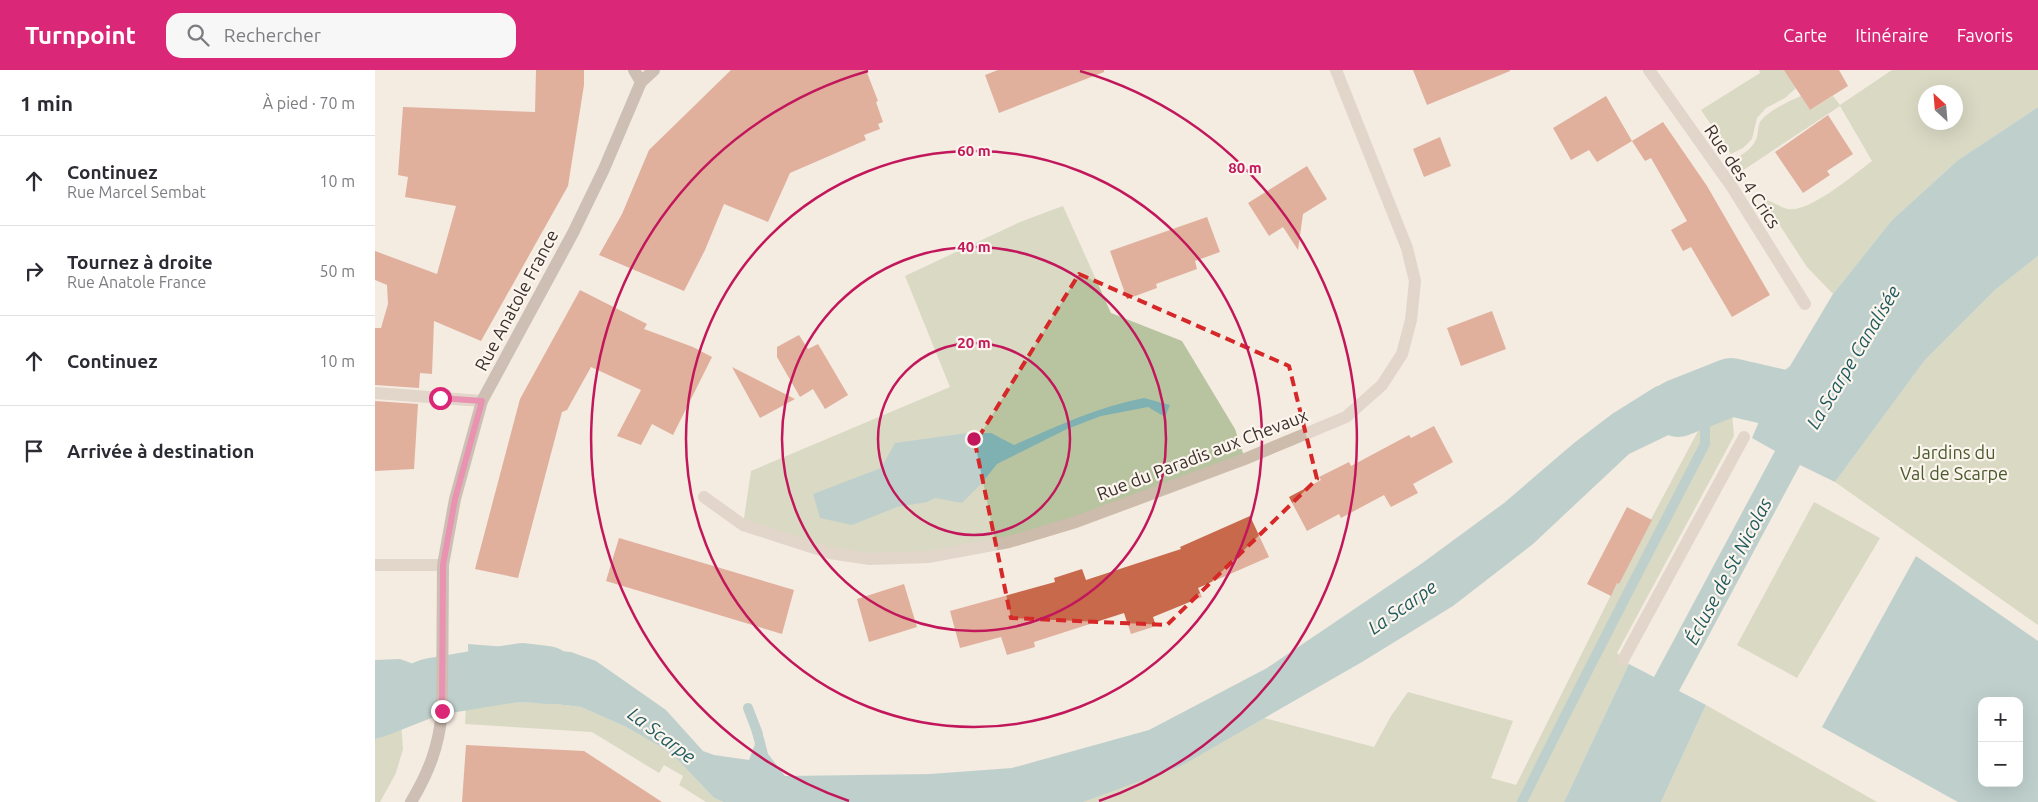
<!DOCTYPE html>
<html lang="fr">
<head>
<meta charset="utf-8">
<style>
	:root { --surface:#fff; --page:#f7f7f7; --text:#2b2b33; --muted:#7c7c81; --line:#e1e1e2; --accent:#db2777 }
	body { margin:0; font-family:Ubuntu,sans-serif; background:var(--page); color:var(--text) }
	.controls { position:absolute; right:15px; bottom:15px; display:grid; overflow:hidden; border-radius:10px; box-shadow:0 5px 20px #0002 }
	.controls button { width:45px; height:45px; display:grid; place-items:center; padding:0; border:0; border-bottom:1px solid var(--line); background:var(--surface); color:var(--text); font:25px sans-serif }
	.compass { position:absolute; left:1543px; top:15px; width:45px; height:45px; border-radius:50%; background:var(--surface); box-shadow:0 5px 20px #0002; rotate:334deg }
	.stop { position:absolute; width:15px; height:15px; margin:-11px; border:4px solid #db2777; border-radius:50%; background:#fff }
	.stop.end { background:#db2777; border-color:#fff; box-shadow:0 1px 5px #0008 }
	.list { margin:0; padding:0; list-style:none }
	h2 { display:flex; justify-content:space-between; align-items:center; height:65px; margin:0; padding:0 20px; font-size:21px }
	h2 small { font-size:16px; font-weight:400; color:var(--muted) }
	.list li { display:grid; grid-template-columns:32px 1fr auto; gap:15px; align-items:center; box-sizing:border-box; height:90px; padding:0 20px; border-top:1px solid var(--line) }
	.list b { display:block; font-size:19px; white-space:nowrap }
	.list p { margin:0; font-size:16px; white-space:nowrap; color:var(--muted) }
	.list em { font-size:16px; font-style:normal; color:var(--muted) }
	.icon { flex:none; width:28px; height:28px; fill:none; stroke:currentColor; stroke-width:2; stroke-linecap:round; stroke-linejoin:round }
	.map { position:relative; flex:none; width:1663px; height:732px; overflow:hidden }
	header { display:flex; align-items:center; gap:30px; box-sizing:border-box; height:70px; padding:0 25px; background:var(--accent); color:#fff }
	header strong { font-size:24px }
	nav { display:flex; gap:28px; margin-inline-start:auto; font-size:18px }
	.search { width:350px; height:45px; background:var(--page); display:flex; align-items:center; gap:12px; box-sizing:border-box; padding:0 18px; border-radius:15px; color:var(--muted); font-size:19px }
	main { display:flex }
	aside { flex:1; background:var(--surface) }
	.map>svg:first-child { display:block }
	.green { fill:#b8c4a0; fill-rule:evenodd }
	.water { fill:#7fb0b2; fill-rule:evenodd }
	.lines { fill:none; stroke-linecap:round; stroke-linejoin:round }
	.stream { stroke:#7fb0b2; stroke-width:10 }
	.river { stroke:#7fb0b2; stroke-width:58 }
	.building { fill:#c8694b }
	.street { stroke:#cdbbac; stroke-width:12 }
	.secondary { stroke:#a18a7d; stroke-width:12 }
	.route { stroke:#db2777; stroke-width:6 }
	.marked { fill:none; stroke:#d62828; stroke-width:4; stroke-dasharray:10 6; stroke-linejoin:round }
	.ring { fill:none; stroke:#c2185b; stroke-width:2.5 }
	.labels { text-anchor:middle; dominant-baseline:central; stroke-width:4.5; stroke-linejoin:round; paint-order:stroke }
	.street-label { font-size:18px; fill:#3b302b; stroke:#fbf5ee }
	.park-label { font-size:18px; fill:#4a5a2e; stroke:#fbf5ee }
	.water-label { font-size:19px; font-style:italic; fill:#1f5a5e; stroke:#fbf5ee }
	.centre { fill:#c2185b; stroke:#fbf5ee; stroke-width:2.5 }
	.ring-label { font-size:15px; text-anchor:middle; font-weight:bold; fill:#c2185b; stroke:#fbf5ee; stroke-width:4.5; stroke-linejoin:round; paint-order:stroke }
</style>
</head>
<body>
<header>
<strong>Turnpoint</strong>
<div class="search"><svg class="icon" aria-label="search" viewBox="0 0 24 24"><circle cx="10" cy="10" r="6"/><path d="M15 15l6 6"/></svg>Rechercher</div>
<nav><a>Carte</a><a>Itinéraire</a><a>Favoris</a></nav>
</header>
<main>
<aside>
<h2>1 min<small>À pied · 70 m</small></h2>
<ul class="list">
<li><svg class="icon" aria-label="ahead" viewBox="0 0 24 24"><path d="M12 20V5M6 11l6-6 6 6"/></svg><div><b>Continuez</b><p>Rue Marcel Sembat</p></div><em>10 m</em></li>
<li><svg class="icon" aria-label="right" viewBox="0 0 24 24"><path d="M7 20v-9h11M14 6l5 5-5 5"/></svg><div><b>Tournez à droite</b><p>Rue Anatole France</p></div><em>50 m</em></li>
<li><svg class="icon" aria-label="ahead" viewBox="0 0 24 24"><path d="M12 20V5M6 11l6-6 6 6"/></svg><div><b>Continuez</b></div><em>10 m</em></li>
<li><svg class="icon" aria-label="arrive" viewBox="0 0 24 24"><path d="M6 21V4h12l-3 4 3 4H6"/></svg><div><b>Arrivée à destination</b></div></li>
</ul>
</aside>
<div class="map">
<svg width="1663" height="732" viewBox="0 0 1663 732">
	<rect width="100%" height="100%" fill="#f4ebe1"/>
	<g class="green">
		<polygon points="1384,0 1414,0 1423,14 1419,16 1421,18 1410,28 1391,38 1382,48 1377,69 1368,78 1356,84 1326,40 1385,3"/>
		<path d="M1517,0h146v37l-80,53 -66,60 -59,74 -26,-27 -45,-69c9,3 18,9 26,11 21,4 67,-35 84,-48l-32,-55 -98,65 -8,-12c10,-5 19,-11 23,-22 1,-4 1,-11 3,-15 6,-10 31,-22 41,-26l9,14 23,-14 7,9zM1550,22h30v30h-30z"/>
		<polygon points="688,136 736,243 807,271 860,359 870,389 634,472 495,489 368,455 376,401 575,317 530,206 645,152"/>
		<polygon points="1663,186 1663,555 1460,412 1550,290 1620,220"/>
		<polygon points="1357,344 1359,366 1242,583 1254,594 1189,732 708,732 872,658 889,648 999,677 1016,646 1033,622 1138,651 1116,708 1141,715 1242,513 1330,348"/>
		<polygon points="1439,432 1505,468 1422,608 1362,575"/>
		<polygon points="111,632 171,633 206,637 251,657 291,680 300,687 339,728 348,732 331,732 304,715 308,706 289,695 284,703 217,662 90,654 91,637"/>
		<polygon points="1331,635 1502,732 1286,732"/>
		<polygon points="26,652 28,679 21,703 5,732 0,732 0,670"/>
	</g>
	<g class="water">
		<polygon points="1663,37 1663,186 1620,220 1550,290 1460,412 1425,395 1304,621 1331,635 1286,732 1189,732 1253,596 1254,594 1279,607 1400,381 1377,368 1383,354 1382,343 1403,301 1410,300 1415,296 1458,224 1517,150 1583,90"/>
		<polygon points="1346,292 1392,296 1372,333 1357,344 1329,348 1254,384 1158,474 1078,536 987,592 806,696 708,732 348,732 339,728 300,687 291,680 251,657 206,637 171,633 111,632 91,637 94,611 93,574 196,582 221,591 291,640 328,681 339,685 374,690 380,674 375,655 382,652 389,668 393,684 410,706 555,704 637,698 774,660 892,598 1046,494 1129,433 1199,373 1237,344 1280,317"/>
		<path d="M769,328l26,7 -5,12 -17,-10 -47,9 -34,13 -70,35 -16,20 -19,19 -27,-5 -8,4 -30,5 -45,18 -32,-7 -7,-24 68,-26 14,-25 72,-10h24l23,12c43,-19 84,-38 130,-47z"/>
		<path d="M1541,486l122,85v161h-80l-136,-75zM1607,631h37v82h-37z"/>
		<polygon points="25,589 36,593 35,648 26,652 0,670 0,590"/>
	</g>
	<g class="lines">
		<g class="stream">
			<polyline points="373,638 383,664"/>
			<path d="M1147,732c59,-120 121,-239 183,-358v-26"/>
		</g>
		<g class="river">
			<polyline points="1303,338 1356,317 1448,338"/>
			<polyline points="0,639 56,617 147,602 172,605"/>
		</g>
	</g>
	<g class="building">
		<polygon points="161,0 209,0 209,15 193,116 106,271 59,251 57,304 45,303 44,318 0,315 0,258 6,258 13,234 12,215 0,210 0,181 62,204 81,136 30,127 33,107 23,105 28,37 160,42"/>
		<polygon points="356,0 491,0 503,31 501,32 508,52 503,54 505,59 489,65 491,70 415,103 393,152 349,134 330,180 309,221 224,185 247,144 274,80"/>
		<polygon points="623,0 729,0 729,2 624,43 610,5"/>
		<polygon points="1038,0 1135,0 1135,1 1052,35"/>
		<polygon points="1409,0 1464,0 1473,16 1435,40"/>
		<polygon points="1231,26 1257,71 1222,92 1214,80 1196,90 1178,58"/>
		<polygon points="1453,45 1478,84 1452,101 1455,105 1428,123 1400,82"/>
		<polygon points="1288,52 1332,116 1395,225 1357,247 1316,177 1308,181 1296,160 1312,151 1276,88 1270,91 1257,71"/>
		<polygon points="1065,67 1076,96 1049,107 1038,79"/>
		<polygon points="932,96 952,129 928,144 923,180 908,157 894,166 873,133"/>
		<polygon points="832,147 845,182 820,191 822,199 781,214 782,218 752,229 735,181"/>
		<polygon points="205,220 272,254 269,259 318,277 337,287 298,365 277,354 266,375 242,366 266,320 216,297 192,340 187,342 143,508 100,499 145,329"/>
		<polygon points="1117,241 1131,279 1086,296 1072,258"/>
		<polygon points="424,265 433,279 443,274 473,325 450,339 438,319 425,327 402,287 402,277"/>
		<polygon points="357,297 420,329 385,348"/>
		<polygon points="0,331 43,334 39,399 0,401"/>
		<polygon points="1059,356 1078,392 1038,414 1043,423 1016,437 1009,425 966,448 964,444 932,461 914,427 946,410 944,407 974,392 976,396 1034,365 1036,368"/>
		<polygon points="1252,437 1277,450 1244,514 1242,513 1236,526 1212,514"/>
		<polygon points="875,446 894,487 823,518 827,527 778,547 781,556 756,564 749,543 659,572 660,577 632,585 626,567 585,578 575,541 680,512 679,508 707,499 711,510 806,479 805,477"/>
		<polygon points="244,468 419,520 407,564 231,511"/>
		<polygon points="529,514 542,557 494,572 482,529"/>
		<polygon points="91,675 209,681 287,732 87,732"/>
	</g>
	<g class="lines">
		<g class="street">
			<polyline points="1274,0 1357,117 1430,234"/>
			<polyline points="0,323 107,331"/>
			<polyline points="329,427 368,455 455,483 495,489 553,487 634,472 701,452 870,389 971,347 1007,315 1027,284 1036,250 1040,211 1032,178 961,0"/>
			<polyline points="0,495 68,495"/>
			<polyline points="1248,590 1369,367"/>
		</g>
		<g class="secondary">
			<polyline points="259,0 266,12"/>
			<path d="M36,732c18,-30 28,-56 31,-91l1,-146 12,-66 27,-98 91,-168 31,-64 37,-87 13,-12"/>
		</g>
	</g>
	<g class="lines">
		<polyline class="route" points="65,328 107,331 80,429 68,495 67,641"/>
	</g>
	<path d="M0 0H1663V732H0ZM704,204l210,92 28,113 -150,146 -156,-7 -36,-175z" fill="#f4ebe1" fill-opacity=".55" fill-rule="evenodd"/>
	<path class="marked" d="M704,204l210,92 28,113 -150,146 -156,-7 -36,-175z"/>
	<g class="ring">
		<circle cx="599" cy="369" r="96"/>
		<circle cx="599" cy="369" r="192"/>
		<circle cx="599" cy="369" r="288"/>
		<path d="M474 731A383 383 0 0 1 493 1M705 1A383 383 0 0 1 724 731"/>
	</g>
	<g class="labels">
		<g class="street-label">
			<text transform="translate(1368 106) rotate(56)">Rue des 4 Crics</text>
			<text transform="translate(141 230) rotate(-62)">Rue Anatole France</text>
			<text transform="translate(827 384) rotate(-21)">Rue du Paradis aux Chevaux</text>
		</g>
		<g class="park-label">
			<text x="1579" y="382">Jardins du<tspan x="1579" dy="21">Val de Scarpe</tspan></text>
		</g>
		<g class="water-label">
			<text transform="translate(1478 287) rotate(-59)">La Scarpe Canalisée</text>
			<text transform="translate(1353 501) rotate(-62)">Écluse de St Nicolas</text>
			<text transform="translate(1027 537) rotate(-35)">La Scarpe</text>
			<text transform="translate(287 665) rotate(37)">La Scarpe</text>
		</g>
	</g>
	<circle cx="599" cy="369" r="8" class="centre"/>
	<g class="ring-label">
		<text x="599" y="86">60 m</text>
		<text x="870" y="103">80 m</text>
		<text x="599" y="182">40 m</text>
		<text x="599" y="278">20 m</text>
	</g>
</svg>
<div class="controls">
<button>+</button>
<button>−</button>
</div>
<svg class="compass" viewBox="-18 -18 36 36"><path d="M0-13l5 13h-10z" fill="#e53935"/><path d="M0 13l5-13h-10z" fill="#7c7c81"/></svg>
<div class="stop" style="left:65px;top:328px"></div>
<div class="stop end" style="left:67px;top:641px"></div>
</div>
</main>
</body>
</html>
